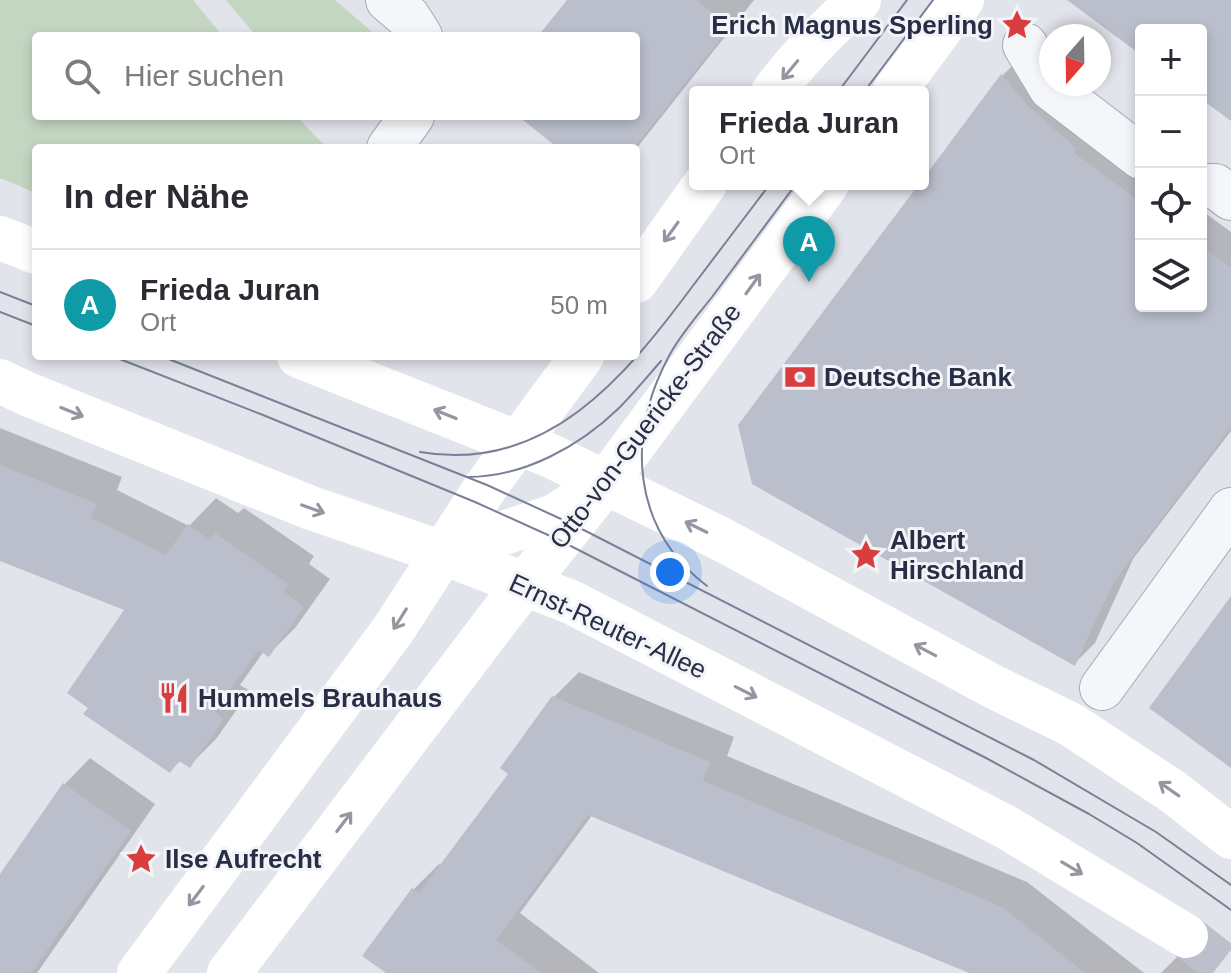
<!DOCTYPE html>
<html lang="de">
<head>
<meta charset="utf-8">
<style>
	:root { --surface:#fff; --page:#f2f2f3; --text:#2b2b33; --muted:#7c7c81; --line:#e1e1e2; --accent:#0b8043 }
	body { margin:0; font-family:Helvetica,sans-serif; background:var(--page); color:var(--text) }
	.controls { position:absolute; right:24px; top:24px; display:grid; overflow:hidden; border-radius:8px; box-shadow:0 4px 12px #0003 }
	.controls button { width:72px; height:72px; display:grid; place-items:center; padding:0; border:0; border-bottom:2px solid var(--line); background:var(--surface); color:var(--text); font:40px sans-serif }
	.compass { position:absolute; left:1039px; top:24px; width:72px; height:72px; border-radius:50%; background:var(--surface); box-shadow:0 4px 12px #0003; rotate:200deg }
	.you { position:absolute; left:670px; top:572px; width:28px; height:28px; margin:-20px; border:6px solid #fff; border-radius:50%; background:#1a73e8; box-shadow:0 0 0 12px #1a73e833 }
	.badge { display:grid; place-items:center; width:52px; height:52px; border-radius:50%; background:var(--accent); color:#fff; font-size:26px; font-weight:700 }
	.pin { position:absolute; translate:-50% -66px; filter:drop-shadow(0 2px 4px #0008) }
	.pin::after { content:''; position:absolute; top:42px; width:28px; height:24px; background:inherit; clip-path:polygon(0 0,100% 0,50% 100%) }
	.popup { position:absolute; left:689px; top:86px; width:240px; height:104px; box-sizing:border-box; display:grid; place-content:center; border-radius:8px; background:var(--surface); filter:drop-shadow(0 2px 6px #0005); font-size:26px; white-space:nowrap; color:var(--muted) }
	.popup b { font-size:30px; color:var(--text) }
	.popup::after { content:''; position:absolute; left:50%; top:100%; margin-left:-16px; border:16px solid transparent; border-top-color:var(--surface) }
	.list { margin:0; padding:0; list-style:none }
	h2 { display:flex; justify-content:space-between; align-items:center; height:104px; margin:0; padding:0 32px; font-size:34px }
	h2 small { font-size:26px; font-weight:400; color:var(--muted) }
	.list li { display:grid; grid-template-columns:52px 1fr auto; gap:24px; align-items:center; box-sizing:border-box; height:112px; padding:0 32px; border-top:2px solid var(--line) }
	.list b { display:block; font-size:30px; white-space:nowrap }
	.list p { margin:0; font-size:26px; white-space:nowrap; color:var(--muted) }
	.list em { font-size:26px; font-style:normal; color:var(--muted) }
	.icon { flex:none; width:44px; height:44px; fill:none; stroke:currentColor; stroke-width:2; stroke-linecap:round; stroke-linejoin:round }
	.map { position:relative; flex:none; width:1231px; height:973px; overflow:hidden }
	.search { position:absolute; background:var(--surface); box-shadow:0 4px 12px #0003; left:32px; top:32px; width:608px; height:88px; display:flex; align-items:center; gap:20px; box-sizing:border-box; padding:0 28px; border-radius:8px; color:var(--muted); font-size:30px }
	.panel { position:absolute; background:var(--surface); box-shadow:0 4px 12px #0003; left:32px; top:144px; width:608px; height:216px; border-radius:8px }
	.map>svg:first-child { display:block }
	.green { fill:#c4d6c2 }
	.shadow { fill:#0003 }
	.building { fill:#bbbfcc }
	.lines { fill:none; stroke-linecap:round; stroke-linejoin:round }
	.secondary-tunnel { stroke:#bdc0ca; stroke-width:44; stroke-dasharray:44 22; stroke-linecap:butt }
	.street-casing { stroke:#a6aab6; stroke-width:46 }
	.street { stroke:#f5f6f9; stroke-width:44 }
	.secondary { stroke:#fff; stroke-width:44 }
	.tram { stroke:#7a8097; stroke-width:2 }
	.oneway { stroke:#9496a2 }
	.labels { text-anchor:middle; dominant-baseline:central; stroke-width:6; stroke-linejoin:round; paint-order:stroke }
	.poi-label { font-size:26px; font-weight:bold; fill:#282e45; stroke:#f2f4f8; text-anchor:start }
	.street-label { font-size:26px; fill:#282e45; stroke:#f2f4f8 }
</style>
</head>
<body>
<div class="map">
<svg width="1231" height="973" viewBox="0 0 1231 973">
	<rect width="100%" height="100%" fill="#e2e4eb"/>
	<g class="green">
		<polygon points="0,0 193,0 223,36 36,36 36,116 296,116 327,148 36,148 36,193 0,178"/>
		<polygon points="226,0 335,0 377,36 256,36"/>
	</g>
	<g class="shadow">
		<polygon points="569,0 754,0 636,149 562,148 521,116 636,116 636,36 541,36"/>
		<polygon points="1023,55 1141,166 1141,306 1201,306 1201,210 1231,232 1231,431 1133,559 1095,643 1074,664 921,184 923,184 1002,76"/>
		<polygon points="0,428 122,477 117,490 189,526 216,498 238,513 244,508 314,556 309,564 330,579 295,628 268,655 264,651 240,685 250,691 216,739 189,766 181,760 170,771 127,609 0,559"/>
		<polygon points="579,672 734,737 727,756 1027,882 1144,973 974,973 593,814 520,913 599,973 389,973 365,955 414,889 439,864 442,866 511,773 554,697"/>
		<polygon points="90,758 155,804 37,973 0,973 0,878 64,785"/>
		<polygon points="1179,955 1203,973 1161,973"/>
	</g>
	<g class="building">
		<polygon points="567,0 696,0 730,27 634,148 558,148 518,116 636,116 636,36 538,36"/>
		<polygon points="1067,0 1231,0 1231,121 1201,99 1201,30 1141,30 1141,55"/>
		<polygon points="1001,74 1028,106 1077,149 1074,153 1141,202 1141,306 1201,306 1201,246 1231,268 1231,427 1113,583 1075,666 752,484 738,425 919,184 923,184 923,179"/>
		<polygon points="0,465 97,504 91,518 166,555 188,524 210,540 215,533 288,584 283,591 304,607 269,657 258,650 215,712 224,719 190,768 179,761 170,773 83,714 88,708 67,693 124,610 0,561"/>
		<polygon points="1231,596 1231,768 1149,708"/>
		<polygon points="552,696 710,762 703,781 1002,907 1085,973 969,973 588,815 496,940 541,973 386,973 362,956 412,888 419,893 508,774 500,768"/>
		<polygon points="63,783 131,831 31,973 0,973 0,874"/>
	</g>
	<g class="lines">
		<polyline class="secondary-tunnel" points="1186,936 1231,971"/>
		<defs>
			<g id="street">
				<polyline points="388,0 408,17 420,36"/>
				<polyline points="1025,45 1051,88 1141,157"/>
				<polyline points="389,148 412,116"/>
				<polyline points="1201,186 1215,186 1231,198"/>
				<polyline points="1102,688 1231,510"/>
			</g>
		</defs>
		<use href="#street" class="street-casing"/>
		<use href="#street" class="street"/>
		<g class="secondary">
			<path d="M773,92c25,-34 54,-63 86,-92"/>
			<polyline points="894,92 962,0"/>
			<polyline points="0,238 36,252"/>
			<polyline points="636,281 705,184"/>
			<polyline points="299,356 551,456 721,539 994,687 1070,724 1172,791 1231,837"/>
			<polyline points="0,381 27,394 311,508 443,553 571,602 1006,827 1186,936"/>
			<polyline points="443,553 555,516 584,497"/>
			<polyline points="139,973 393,630 487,485 582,356"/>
			<polyline points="229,973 499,617 606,482 827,184"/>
		</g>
		<g class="tram">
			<polyline points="838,92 907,0"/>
			<polyline points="864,92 933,0"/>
			<polyline points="0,292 36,306"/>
			<polyline points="0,312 36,326"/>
			<polyline points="112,356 263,415 475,502 559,540 986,758 1089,814 1137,843 1231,910"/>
			<polyline points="161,356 487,485 572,524 1034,760 1156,832 1231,885"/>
			<path d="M420,452c126,22 205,-75 272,-165 26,-34 52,-69 78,-103"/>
			<path d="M468,477c56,0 112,-31 151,-69 15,-15 28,-31 42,-47"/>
			<path d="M707,586c-76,-58 -81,-150 -38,-230 11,-21 28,-40 43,-59 28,-38 56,-75 84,-113"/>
		</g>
	</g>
	<defs><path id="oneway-shaft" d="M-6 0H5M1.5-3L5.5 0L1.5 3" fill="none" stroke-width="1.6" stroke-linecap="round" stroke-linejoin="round" transform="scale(2)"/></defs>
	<g class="oneway">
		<use href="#oneway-shaft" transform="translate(790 70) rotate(130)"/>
		<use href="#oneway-shaft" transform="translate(671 232) rotate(126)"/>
		<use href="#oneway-shaft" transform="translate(753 284) rotate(-54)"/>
		<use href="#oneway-shaft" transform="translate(72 412) rotate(22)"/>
		<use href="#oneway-shaft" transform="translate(445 414) rotate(-158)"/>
		<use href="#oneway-shaft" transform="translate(313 509) rotate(20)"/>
		<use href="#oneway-shaft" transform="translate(696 527) rotate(-154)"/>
		<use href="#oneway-shaft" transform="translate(400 619) rotate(122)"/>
		<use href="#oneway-shaft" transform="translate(925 650) rotate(-152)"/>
		<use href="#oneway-shaft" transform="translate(746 692) rotate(27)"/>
		<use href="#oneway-shaft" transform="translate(1169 789) rotate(-145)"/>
		<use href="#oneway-shaft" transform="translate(344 822) rotate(-53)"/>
		<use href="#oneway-shaft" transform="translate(1072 868) rotate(31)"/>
		<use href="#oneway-shaft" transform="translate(196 896) rotate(127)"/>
	</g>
	<defs>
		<symbol id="sight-bare" viewBox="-9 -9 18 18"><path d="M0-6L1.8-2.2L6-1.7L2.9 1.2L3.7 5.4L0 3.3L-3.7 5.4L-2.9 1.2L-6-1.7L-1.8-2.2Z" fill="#da3d3e" stroke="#f2f4f8" stroke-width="2.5" paint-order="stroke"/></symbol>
		<symbol id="bank-bare" viewBox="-9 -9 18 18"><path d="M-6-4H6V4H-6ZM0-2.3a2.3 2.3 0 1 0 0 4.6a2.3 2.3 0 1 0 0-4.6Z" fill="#da3d3e" stroke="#f2f4f8" stroke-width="2.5" paint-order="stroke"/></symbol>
		<symbol id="restaurant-bare" viewBox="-9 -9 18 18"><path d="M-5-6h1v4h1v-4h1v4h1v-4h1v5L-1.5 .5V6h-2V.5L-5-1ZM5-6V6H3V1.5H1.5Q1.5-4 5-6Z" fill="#da3d3e" stroke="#f2f4f8" stroke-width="2.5" paint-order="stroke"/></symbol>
	</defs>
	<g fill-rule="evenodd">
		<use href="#sight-bare" x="995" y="3" width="44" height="44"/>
		<use href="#bank-bare" x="778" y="355" width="44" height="44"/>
		<use href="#sight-bare" x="844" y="533" width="44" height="44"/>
		<use href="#restaurant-bare" x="152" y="676" width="44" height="44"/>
		<use href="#sight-bare" x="119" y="837" width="44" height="44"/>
	</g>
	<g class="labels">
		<g class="poi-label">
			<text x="993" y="25" text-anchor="end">Erich Magnus Sperling</text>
			<text x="824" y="377">Deutsche Bank</text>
			<text x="890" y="540">Albert<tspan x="890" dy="30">Hirschland</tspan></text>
			<text x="198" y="698">Hummels Brauhaus</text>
			<text x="165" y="859">Ilse Aufrecht</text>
		</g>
		<g class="street-label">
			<text transform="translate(645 426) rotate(-53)">Otto-von-Guericke-Straße</text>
			<text transform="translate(608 626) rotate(25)">Ernst-Reuter-Allee</text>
		</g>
	</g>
</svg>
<div class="controls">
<button>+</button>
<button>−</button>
<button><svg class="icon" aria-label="locate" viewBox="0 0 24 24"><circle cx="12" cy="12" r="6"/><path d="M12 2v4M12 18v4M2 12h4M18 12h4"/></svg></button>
<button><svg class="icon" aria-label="layers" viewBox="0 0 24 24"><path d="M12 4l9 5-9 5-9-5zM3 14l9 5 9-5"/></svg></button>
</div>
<svg class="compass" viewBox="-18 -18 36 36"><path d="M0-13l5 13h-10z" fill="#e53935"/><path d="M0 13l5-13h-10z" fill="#7c7c81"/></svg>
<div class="you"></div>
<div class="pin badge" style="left:809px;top:282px;background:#0f9aa8">A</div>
<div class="popup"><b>Frieda Juran</b>Ort</div>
<div class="search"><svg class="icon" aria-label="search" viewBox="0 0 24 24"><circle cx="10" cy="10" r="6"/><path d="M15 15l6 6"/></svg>Hier suchen</div>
<section class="panel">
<h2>In der Nähe<small></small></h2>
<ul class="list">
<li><span class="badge" style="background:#0f9aa8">A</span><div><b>Frieda Juran</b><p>Ort</p></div><em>50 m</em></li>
</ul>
</section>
</div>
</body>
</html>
